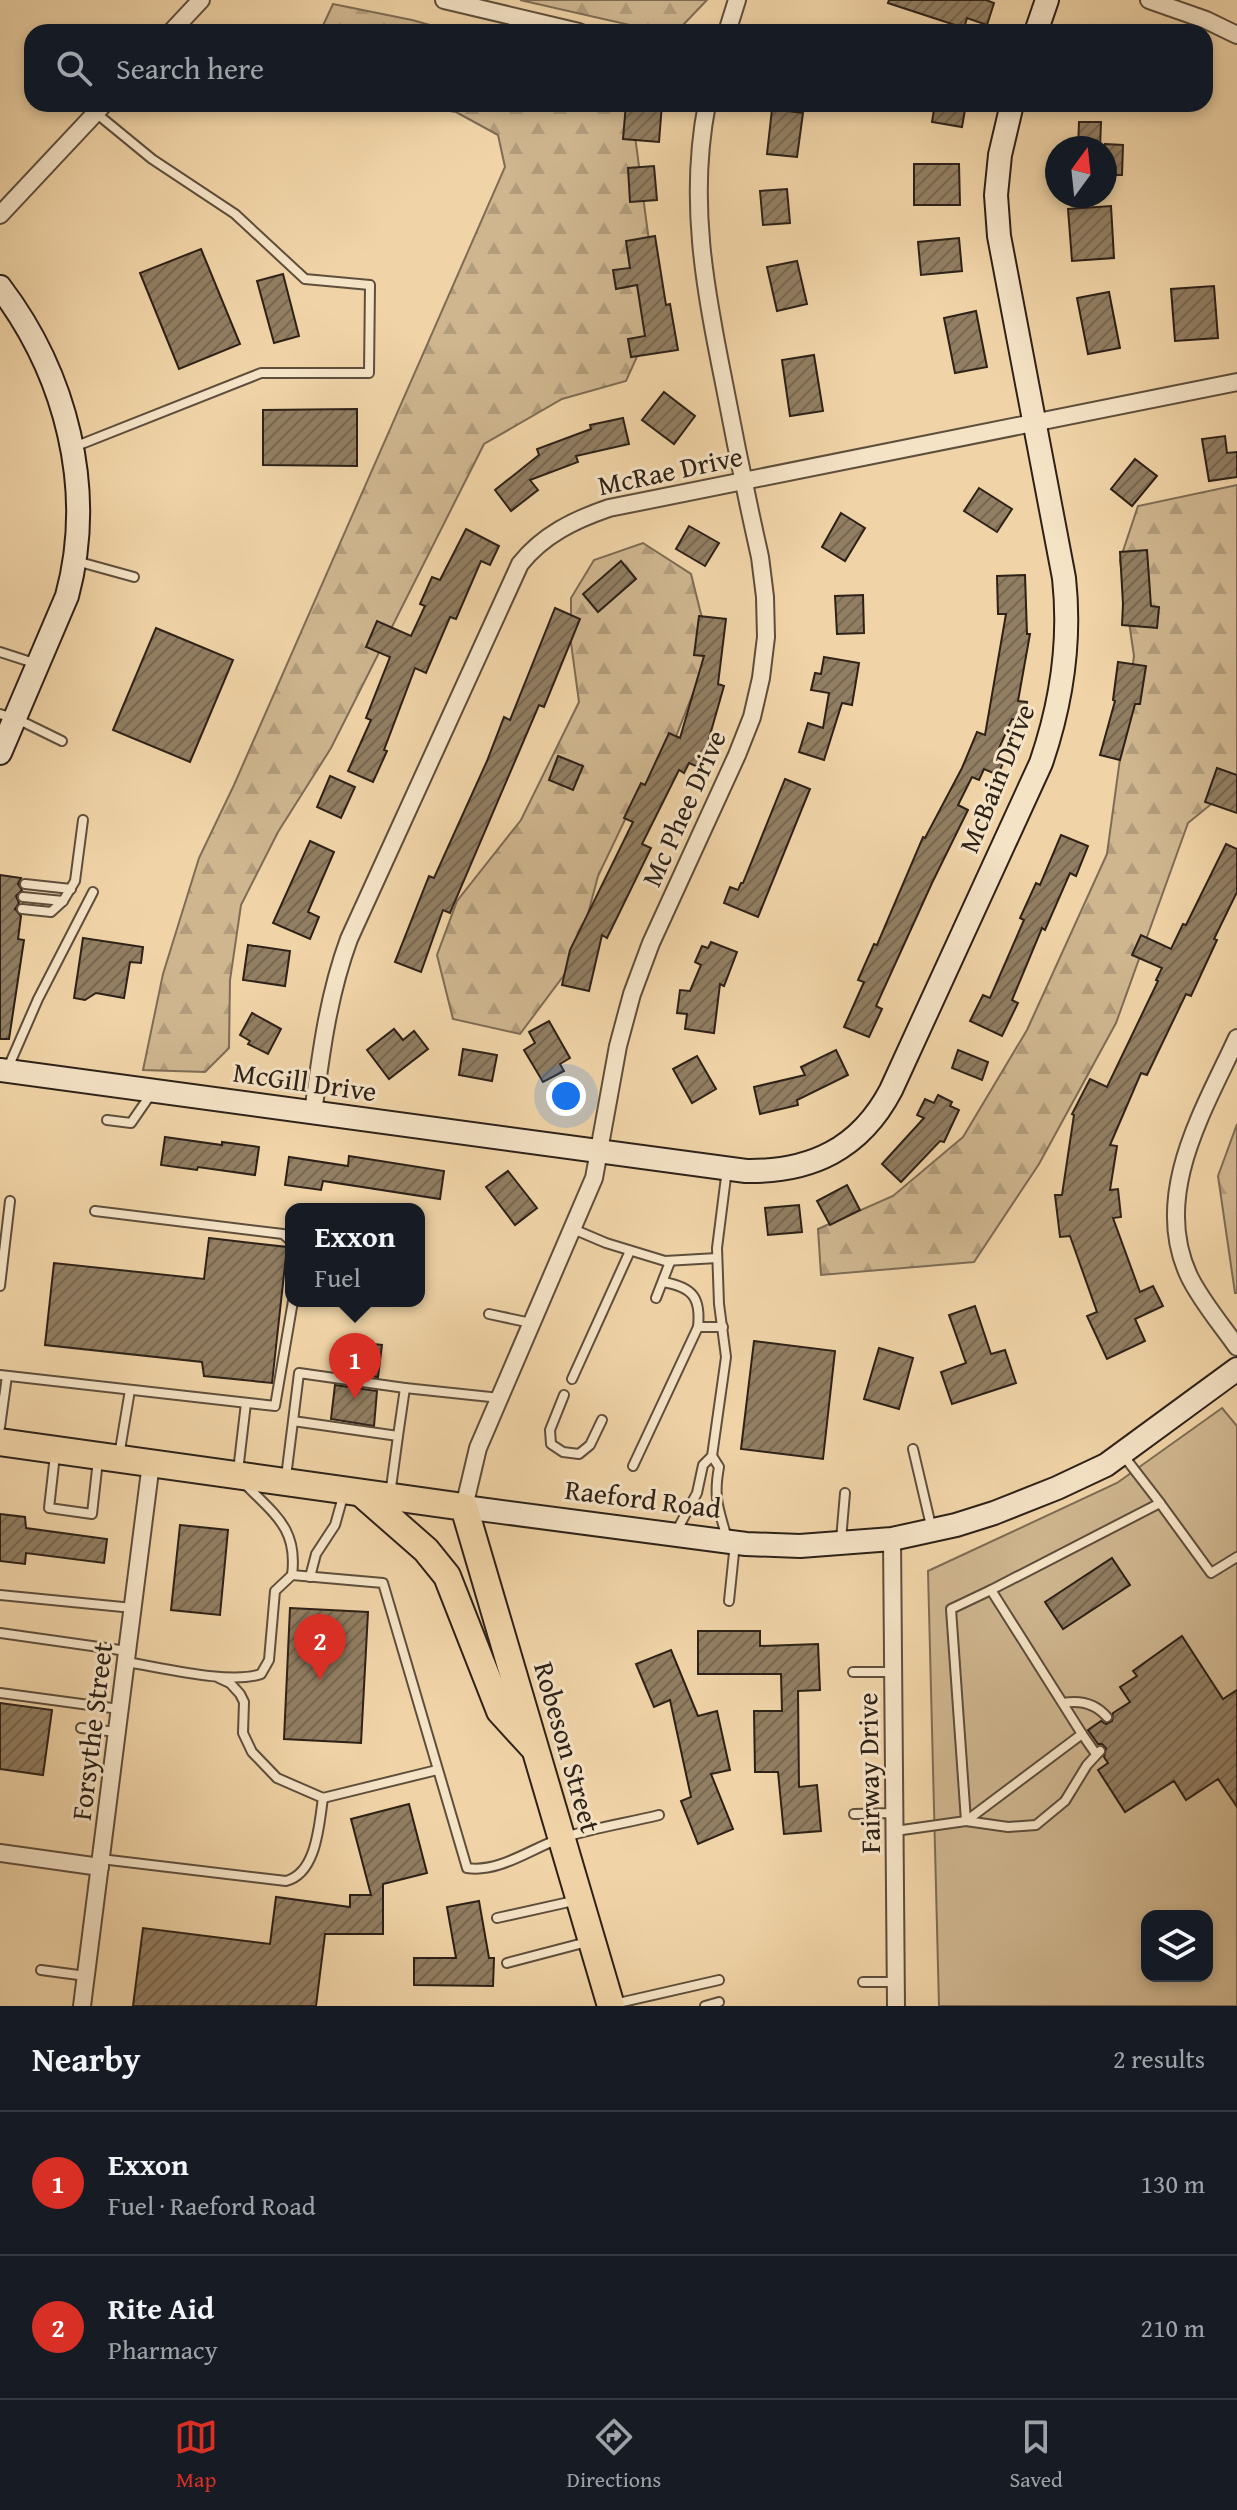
<!DOCTYPE html>
<html lang="en">
<head>
<meta charset="utf-8">
<style>
	:root { --surface:#171b24; --page:#20242c; --text:#f1f3f6; --muted:#9ea1a6; --line:#363941; --accent:#d93025 }
	body { margin:0; font-family:"Gentium Book Plus",serif; background:var(--page); color:var(--text) }
	.controls { position:absolute; right:24px; bottom:24px; display:grid; overflow:hidden; border-radius:16px; box-shadow:0 4px 12px #0003 }
	.controls button { width:72px; height:72px; display:grid; place-items:center; padding:0; border:0; border-bottom:2px solid var(--line); background:var(--surface); color:var(--text); font:40px sans-serif }
	.compass { position:absolute; left:1045px; top:136px; width:72px; height:72px; border-radius:50%; background:var(--surface); box-shadow:0 4px 12px #0003; rotate:15deg }
	.you { position:absolute; left:566px; top:1096px; width:28px; height:28px; margin:-20px; border:6px solid #fff; border-radius:50%; background:#1a73e8; box-shadow:0 0 0 12px #1a73e833 }
	.badge { display:grid; place-items:center; width:52px; height:52px; border-radius:50%; background:var(--accent); color:#fff; font-size:26px; font-weight:700 }
	.pin { position:absolute; translate:-50% -66px; filter:drop-shadow(0 2px 4px #0008) }
	.pin::after { content:''; position:absolute; top:42px; width:28px; height:24px; background:inherit; clip-path:polygon(0 0,100% 0,50% 100%) }
	.popup { position:absolute; left:285px; top:1203px; width:140px; height:104px; box-sizing:border-box; display:grid; place-content:center; border-radius:16px; background:var(--surface); filter:drop-shadow(0 2px 6px #0005); font-size:26px; white-space:nowrap; color:var(--muted) }
	.popup b { font-size:30px; color:var(--text) }
	.popup::after { content:''; position:absolute; left:50%; top:100%; margin-left:-16px; border:16px solid transparent; border-top-color:var(--surface) }
	.list { margin:0; padding:0; list-style:none }
	h2 { display:flex; justify-content:space-between; align-items:center; height:104px; margin:0; padding:0 32px; font-size:34px }
	h2 small { font-size:26px; font-weight:400; color:var(--muted) }
	.list li { display:grid; grid-template-columns:52px 1fr auto; gap:24px; align-items:center; box-sizing:border-box; height:144px; padding:0 32px; border-top:2px solid var(--line) }
	.list b { display:block; font-size:30px; white-space:nowrap }
	.list p { margin:0; font-size:26px; white-space:nowrap; color:var(--muted) }
	.list em { font-size:26px; font-style:normal; color:var(--muted) }
	.icon { flex:none; width:44px; height:44px; fill:none; stroke:currentColor; stroke-width:2; stroke-linecap:round; stroke-linejoin:round }
	.map { position:relative; flex:none; width:1237px; height:2006px; overflow:hidden }
	.search { position:absolute; background:var(--surface); box-shadow:0 4px 12px #0003; left:24px; right:24px; top:24px; height:88px; display:flex; align-items:center; gap:20px; box-sizing:border-box; padding:0 28px; border-radius:24px; color:var(--muted); font-size:30px }
	.sheet { height:392px; background:var(--surface) }
	nav { display:flex; justify-content:space-around; align-items:center; box-sizing:border-box; height:112px; border-top:2px solid var(--line); background:var(--surface); font-size:22px; color:var(--muted) }
	nav a { display:grid; justify-items:center; gap:4px }
	nav .on { color:var(--accent) }
	.map>svg:first-child { display:block }
	.green { fill:#cfb68f; stroke:#7e6c54; stroke-width:2; fill-rule:evenodd }
	.forest { fill:url(#forest-firs); stroke:#7e6c54; stroke-width:2 }
	.building { fill:url(#building-hatch); stroke:#2d2118; stroke-width:2 }
	.lines { fill:none; stroke-linecap:round; stroke-linejoin:round }
	.lane-casing { stroke:#5e4e3c; stroke-width:12 }
	.street-casing { stroke:#5e4e3c; stroke-width:20 }
	.secondary-casing { stroke:#2d2118; stroke-width:26 }
	.primary-casing { stroke:#2d2118; stroke-width:30 }
	.lane { stroke:#f5e3c6; stroke-width:8 }
	.street { stroke:#f5e3c6; stroke-width:16 }
	.secondary { stroke:#f5e3c6; stroke-width:22 }
	.primary { stroke:#f0d4a7; stroke-width:26 }
	.labels { text-anchor:middle; dominant-baseline:central; stroke-width:6; stroke-linejoin:round; paint-order:stroke }
	.street-label { font-size:28px; fill:#2d2118; stroke:#f5e3c6 }
</style>
</head>
<body>
<div class="map">
<svg width="1237" height="2006" viewBox="0 0 1237 2006">
	<defs>
		<pattern id="forest-firs" width="22" height="20" patternUnits="userSpaceOnUse" patternTransform="scale(2)"><rect width="22" height="20" fill="#cfb68f"/><path d="M5 1l3.5 6h-7zM16 11l3.5 6h-7z" fill="#b29c7b"/></pattern>
		<pattern id="building-hatch" width="6" height="6" patternUnits="userSpaceOnUse" patternTransform="scale(2)"><rect width="6" height="6" fill="#927e62"/><path d="M-1 1l2-2M0 6l6-6M5 7l2-2" fill="none" stroke="#786750"/></pattern>
	</defs>
	<rect width="100%" height="100%" fill="#f0d4a7"/>
	<filter id="stains"><feTurbulence type="fractalNoise" baseFrequency=".0025" numOctaves="4"/><feColorMatrix values="0 0 0 0 .2 0 0 0 0 .09 0 0 0 0 .02 0 0 0 .5 -.17"/></filter>
	<radialGradient id="worn" r=".72"><stop offset=".6" stop-color="#630" stop-opacity="0"/><stop offset="1" stop-color="#630" stop-opacity=".3"/></radialGradient>
	<path class="green" d="M1222,1408l15,18v580h-298l-11,-435 189,-88zM1147,1916h60v60h-60z"/>
	<g class="forest">
		<polygon points="520,0 707,0 683,25 656,31"/>
		<polygon points="333,4 412,20 455,32 320,32"/>
		<polygon points="405,104 626,104 635,136 649,241 649,330 626,381 562,399 484,444 331,748 278,832 241,905 230,980 229,1048 205,1072 143,1070 163,974 199,858 234,785 505,167 498,135 456,112"/>
		<polygon points="1237,485 1237,783 1188,823 1116,1023 1039,1164 974,1262 821,1275 818,1229 893,1196 963,1137 1027,1030 1107,854 1134,656 1120,560 1138,506"/>
		<polygon points="643,543 691,574 710,650 673,744 632,805 598,876 576,959 520,1034 453,1019 437,955 457,901 521,820 579,702 571,643 571,598 594,560"/>
		<polygon points="1237,1124 1237,1293 1235,1293 1218,1176"/>
	</g>
	<g class="building">
		<polygon points="889,0 986,0 994,3 987,25 967,18 964,28 888,3"/>
		<polygon points="626,104 662,104 659,142 623,139"/>
		<polygon points="935,104 966,104 962,127 932,122"/>
		<polygon points="772,109 803,113 797,157 767,154"/>
		<polygon points="1079,122 1101,122 1100,148 1078,148"/>
		<polygon points="1105,144 1123,145 1122,175 1105,175"/>
		<polygon points="914,164 959,164 960,205 914,205"/>
		<polygon points="654,166 657,200 630,202 628,168"/>
		<polygon points="787,189 790,223 763,225 760,191"/>
		<polygon points="1111,206 1114,258 1072,261 1068,209"/>
		<polygon points="655,236 666,305 670,304 678,350 631,357 628,339 645,336 637,285 616,289 613,270 630,268 626,241"/>
		<polygon points="959,238 962,271 921,275 918,242"/>
		<polygon points="201,249 240,344 179,369 140,273"/>
		<polygon points="797,261 807,304 777,311 767,267"/>
		<polygon points="283,274 299,336 274,343 257,281"/>
		<polygon points="1214,286 1218,338 1175,341 1171,289"/>
		<polygon points="1109,292 1120,348 1088,354 1077,298"/>
		<polygon points="976,311 987,367 955,373 944,318"/>
		<polygon points="814,355 823,411 790,416 782,360"/>
		<polygon points="664,392 695,416 674,444 642,420"/>
		<polygon points="357,409 357,466 263,465 263,410"/>
		<polygon points="623,418 629,444 576,456 578,462 530,480 538,490 511,511 495,490 539,455 537,449 591,429 590,425"/>
		<polygon points="1225,436 1227,453 1237,452 1237,477 1209,481 1202,439"/>
		<polygon points="1135,459 1157,476 1132,506 1111,489"/>
		<polygon points="979,488 1012,509 997,532 964,511"/>
		<polygon points="841,513 865,528 845,561 822,547"/>
		<polygon points="689,526 719,543 705,566 676,549"/>
		<polygon points="466,529 499,546 490,565 481,561 456,619 450,617 426,673 415,668 384,750 387,751 373,782 348,771 371,720 366,718 390,657 366,647 377,621 411,636 425,606 420,604 432,577 440,580"/>
		<polygon points="1147,550 1151,606 1159,607 1157,628 1122,625 1123,604 1120,552"/>
		<polygon points="621,561 636,579 598,612 583,594"/>
		<polygon points="1025,575 1027,634 1030,634 1018,701 1027,702 1024,721 1012,719 996,755 1005,758 998,775 984,769 979,780 972,777 958,805 968,810 932,883 876,1006 882,1009 869,1037 844,1027 864,982 858,980 874,944 877,945 923,837 925,838 962,768 977,732 985,735 1006,614 998,614 997,576"/>
		<polygon points="863,595 864,633 837,634 835,596"/>
		<polygon points="555,608 580,619 544,707 539,705 450,913 443,910 421,972 395,962 429,876 434,878 487,761 504,717 510,720"/>
		<polygon points="699,616 726,619 718,684 724,686 706,749 698,767 689,763 684,773 679,770 642,844 651,848 607,938 602,935 589,991 562,985 570,950 633,822 624,818 641,783 645,785 669,733 680,738 704,656 694,655"/>
		<polygon points="156,628 233,660 190,762 113,730"/>
		<polygon points="824,657 859,663 852,705 842,703 824,760 799,752 808,723 823,728 829,693 811,690 815,673 821,674"/>
		<polygon points="1118,662 1146,666 1140,704 1135,704 1120,760 1100,755 1115,701 1113,700"/>
		<polygon points="558,756 583,766 573,790 549,780"/>
		<polygon points="1217,768 1237,775 1237,813 1205,802"/>
		<polygon points="330,776 355,787 341,818 317,807"/>
		<polygon points="785,779 810,789 758,917 724,903 730,887 738,890 741,883 743,883"/>
		<polygon points="1061,835 1088,846 1076,876 1070,873 1045,930 1042,928 1012,1000 1018,1003 1002,1036 970,1021 983,995 990,998 1024,920 1020,918 1036,883 1040,885"/>
		<polygon points="310,841 334,852 308,912 319,917 310,939 273,923"/>
		<polygon points="1226,844 1237,849 1237,892 1214,939 1217,940 1191,996 1186,994 1147,1075 1141,1073 1110,1145 1117,1146 1110,1190 1118,1189 1121,1217 1113,1218 1140,1292 1153,1286 1163,1306 1135,1319 1145,1341 1107,1359 1087,1316 1097,1312 1070,1236 1060,1237 1055,1195 1062,1195 1074,1115 1072,1114 1090,1079 1107,1087 1158,981 1156,980 1162,968 1132,955 1141,935 1171,949 1183,924 1186,925"/>
		<polygon points="0,875 21,878 18,884 22,890 16,896 19,903 15,909 21,916 18,939 24,940 9,1039 0,1039"/>
		<polygon points="83,938 143,947 141,963 130,962 124,998 96,993 85,1000 74,998"/>
		<polygon points="711,942 737,952 724,986 720,984 714,1033 685,1029 687,1014 677,1013 680,990 690,991 701,965 695,962 702,946 708,948"/>
		<polygon points="248,945 290,951 285,986 243,980"/>
		<polygon points="252,1013 281,1029 268,1054 248,1044 250,1041 240,1035"/>
		<polygon points="549,1021 570,1058 560,1064 564,1071 543,1082 524,1050 535,1043 529,1032"/>
		<polygon points="394,1029 403,1040 414,1031 428,1049 389,1079 367,1050"/>
		<polygon points="463,1049 497,1055 492,1081 459,1075"/>
		<polygon points="836,1050 848,1075 797,1100 798,1105 760,1114 754,1087 805,1075 801,1067"/>
		<polygon points="958,1050 988,1062 982,1080 952,1068"/>
		<polygon points="697,1056 716,1089 692,1103 673,1069"/>
		<polygon points="938,1095 952,1102 950,1106 959,1110 944,1142 940,1141 901,1182 882,1164 924,1118 917,1115 925,1099 934,1103"/>
		<polygon points="165,1137 222,1145 222,1142 259,1147 255,1175 198,1167 197,1170 161,1165"/>
		<polygon points="349,1156 444,1171 440,1199 323,1181 321,1190 285,1185 289,1157 348,1166"/>
		<polygon points="508,1171 537,1208 515,1225 486,1187"/>
		<polygon points="847,1185 860,1210 830,1225 817,1201"/>
		<polygon points="799,1205 802,1232 768,1235 765,1208"/>
		<polygon points="209,1238 287,1247 272,1383 204,1376 202,1362 45,1345 54,1263 204,1279"/>
		<polygon points="975,1306 991,1354 1005,1350 1016,1383 952,1404 941,1372 966,1363 949,1315"/>
		<polygon points="340,1341 382,1345 378,1377 337,1371"/>
		<polygon points="754,1341 835,1351 823,1459 741,1449"/>
		<polygon points="879,1348 913,1358 899,1409 864,1399"/>
		<polygon points="335,1385 377,1391 374,1426 331,1419"/>
		<polygon points="0,1514 25,1517 26,1528 107,1539 104,1563 26,1553 25,1564 0,1561"/>
		<polygon points="180,1525 228,1530 220,1615 171,1610"/>
		<polygon points="1112,1558 1130,1585 1063,1629 1045,1602"/>
		<polygon points="290,1608 368,1612 361,1743 284,1739"/>
		<polygon points="698,1631 760,1631 760,1646 818,1644 820,1690 798,1691 799,1787 817,1785 821,1831 784,1834 778,1772 755,1772 754,1711 782,1711 781,1674 698,1674"/>
		<polygon points="1182,1636 1223,1699 1237,1690 1237,1807 1218,1779 1186,1800 1174,1781 1125,1812 1098,1770 1108,1763 1104,1757 1106,1748 1102,1744 1098,1744 1088,1730 1101,1721 1106,1724 1112,1721 1113,1713 1130,1702 1120,1687 1137,1676 1133,1671"/>
		<polygon points="671,1650 698,1716 717,1711 730,1770 711,1774 733,1829 698,1844 681,1801 691,1797 670,1700 654,1707 636,1664"/>
		<polygon points="0,1703 52,1710 43,1775 0,1769"/>
		<polygon points="409,1804 427,1873 383,1884 383,1934 325,1934 316,2006 133,2006 143,1928 270,1944 276,1897 350,1907 350,1895 371,1895 351,1819"/>
		<polygon points="479,1901 489,1958 494,1958 493,1986 414,1985 414,1958 456,1958 447,1907"/>
	</g>
	<g class="lines">
		<defs>
			<g id="lane">
				<polyline points="74,447 261,373 369,373 370,285 305,279 235,214 152,159 85,104"/>
				<polyline points="76,561 134,577"/>
				<polyline points="0,652 37,664"/>
				<polyline points="0,714 15,718 62,741"/>
				<polyline points="25,884 71,889"/>
				<polyline points="23,897 63,901"/>
				<polyline points="22,909 51,912 63,901 75,881 83,820"/>
				<polyline points="7,1070 38,999 93,892"/>
				<polyline points="107,1120 131,1123 151,1094"/>
				<polyline points="95,1211 283,1234 291,1241"/>
				<polyline points="573,1229 606,1243 665,1261 717,1258"/>
				<polyline points="0,1286 10,1201"/>
				<polyline points="656,1298 670,1262"/>
				<polyline points="489,1314 531,1323"/>
				<polyline points="698,1327 723,1327"/>
				<polyline points="0,1375 275,1406 293,1301"/>
				<polyline points="572,1379 630,1251"/>
				<polyline points="405,1388 500,1398"/>
				<polyline points="564,1395 550,1430 551,1444 563,1452 579,1454 590,1445 602,1420"/>
				<polyline points="0,1427 7,1376"/>
				<polyline points="913,1449 932,1530"/>
				<polyline points="55,1455 49,1508 92,1514 98,1460"/>
				<polyline points="119,1456 130,1390"/>
				<path d="M712,1456l7,11c-6,33 0,41 8,72"/>
				<path d="M633,1466l65,-139c3,-29 -5,-40 -35,-45"/>
				<polyline points="238,1471 246,1403"/>
				<polyline points="286,1477 299,1373 405,1388 398,1436 293,1421"/>
				<path d="M246,1485c29,30 52,44 46,90"/>
				<polyline points="390,1495 398,1436"/>
				<polyline points="1160,1503 1211,1573 1237,1557"/>
				<polyline points="676,1532 697,1493 703,1465 712,1456 726,1357 719,1304 717,1248 727,1169"/>
				<polyline points="841,1540 845,1493"/>
				<polyline points="310,1577 316,1554 335,1525 344,1493"/>
				<polyline points="991,1590 951,1609 966,1821 1008,1827 1036,1825 1065,1801 1087,1765 1100,1751"/>
				<polyline points="0,1595 133,1608"/>
				<polyline points="729,1601 735,1543"/>
				<polyline points="0,1633 127,1651"/>
				<path d="M126,1662c34,5 104,23 135,12l8,-14 6,-69 17,-16 91,8 84,285c33,5 64,-20 95,-30 31,-10 65,-15 97,-23"/>
				<polyline points="853,1672 893,1672"/>
				<polyline points="219,1678 230,1683 240,1694 244,1702 243,1733 252,1752 277,1778 323,1798 437,1770"/>
				<polyline points="0,1693 119,1709"/>
				<path d="M1063,1703c17,-3 32,0 44,14"/>
				<polyline points="81,1728 117,1732"/>
				<polyline points="1082,1734 1096,1754"/>
				<polyline points="854,1814 895,1813"/>
				<polyline points="895,1831 966,1821 1082,1734 991,1590 1160,1503 1123,1455"/>
				<path d="M101,1859l185,22c31,-8 33,-57 37,-83"/>
				<polyline points="497,1918 578,1900"/>
				<polyline points="507,1963 587,1942"/>
				<polyline points="41,1970 86,1976"/>
				<polyline points="863,1982 897,1982"/>
				<polyline points="614,2004 719,1980"/>
				<polyline points="705,2006 719,2002"/>
			</g>
			<g id="street">
				<polyline points="444,0 579,32"/>
				<polyline points="1149,0 1206,20 1237,35"/>
				<polyline points="171,32 201,0"/>
				<polyline points="727,32 737,0"/>
				<polyline points="0,215 104,104"/>
				<path d="M1237,1038c-33,72 -86,157 -48,238 12,25 32,48 48,71"/>
				<path d="M313,1113c8,-60 15,-117 36,-174l171,-375c23,-29 54,-44 89,-56l628,-126"/>
				<path d="M464,1507l14,-59 116,-270 24,-132 14,-52 19,-51 86,-188 15,-38 9,-39 5,-41 -1,-40 -5,-40c-13,-58 -25,-116 -36,-174 -19,-94 -36,-183 -17,-279"/>
				<polyline points="892,1539 896,2006"/>
				<polyline points="0,1853 100,1867"/>
				<polyline points="82,2006 151,1463"/>
			</g>
			<g id="secondary">
				<polyline points="1036,32 1047,0"/>
				<path d="M0,287c66,87 96,202 67,309l-67,157"/>
				<path d="M0,1070l746,101c65,1 114,-22 145,-81l150,-327c21,-61 30,-121 23,-185l-65,-342 -3,-41 4,-40 12,-51"/>
				<polyline points="464,1507 746,1544 800,1546 892,1539 956,1525 994,1513 1057,1488 1106,1465 1237,1369"/>
			</g>
			<g id="primary">
				<polyline points="0,1442 464,1507 611,2006"/>
				<polyline points="361,1493 426,1550 447,1576 500,1711 532,1746"/>
			</g>
		</defs>
		<use href="#lane" class="lane-casing"/>
		<use href="#street" class="street-casing"/>
		<use href="#secondary" class="secondary-casing"/>
		<use href="#primary" class="primary-casing"/>
		<use href="#lane" class="lane"/>
		<use href="#street" class="street"/>
		<use href="#secondary" class="secondary"/>
		<use href="#primary" class="primary"/>
	</g>
	<g class="labels">
		<g class="street-label">
			<text transform="translate(670 470) rotate(-12)">McRae Drive</text>
			<text transform="translate(996 778) rotate(-68)">McBain Drive</text>
			<text transform="translate(683 808) rotate(-66)">Mc Phee Drive</text>
			<text transform="translate(305 1081) rotate(8)">McGill Drive</text>
			<text transform="translate(643 1498) rotate(7)">Raeford Road</text>
			<text transform="translate(91 1731) rotate(-83)">Forsythe Street</text>
			<text transform="translate(568 1747) rotate(74)">Robeson Street</text>
			<text transform="translate(868 1773) rotate(-91)">Fairway Drive</text>
		</g>
	</g>
	<rect width="100%" height="100%" filter="url(#stains)"/>
	<rect width="100%" height="100%" fill="url(#worn)"/>
</svg>
<div class="controls">
<button><svg class="icon" aria-label="layers" viewBox="0 0 24 24"><path d="M12 4l9 5-9 5-9-5zM3 14l9 5 9-5"/></svg></button>
</div>
<svg class="compass" viewBox="-18 -18 36 36"><path d="M0-13l5 13h-10z" fill="#e53935"/><path d="M0 13l5-13h-10z" fill="#9ea1a6"/></svg>
<div class="you"></div>
<div class="pin badge" style="left:355px;top:1399px">1</div>
<div class="popup"><b>Exxon</b>Fuel</div>
<div class="pin badge" style="left:320px;top:1680px">2</div>
<div class="search"><svg class="icon" aria-label="search" viewBox="0 0 24 24"><circle cx="10" cy="10" r="6"/><path d="M15 15l6 6"/></svg>Search here</div>
</div>
<section class="sheet">
<h2>Nearby<small>2 results</small></h2>
<ul class="list">
<li><span class="badge">1</span><div><b>Exxon</b><p>Fuel · Raeford Road</p></div><em>130 m</em></li>
<li><span class="badge">2</span><div><b>Rite Aid</b><p>Pharmacy</p></div><em>210 m</em></li>
</ul>
</section>
<nav>
<a class="on"><svg class="icon" aria-label="map" viewBox="0 0 24 24"><path d="M3 6l6-2 6 2 6-2v14l-6 2-6-2-6 2zM9 4v14M15 6v14"/></svg>Map</a>
<a><svg class="icon" aria-label="directions" viewBox="0 0 24 24"><path d="M12 3l9 9-9 9-9-9zM9 14v-3h6M13 9l2 2-2 2"/></svg>Directions</a>
<a><svg class="icon" aria-label="saved" viewBox="0 0 24 24"><path d="M7 4h10v16l-5-4-5 4z"/></svg>Saved</a>
</nav>
</body>
</html>
